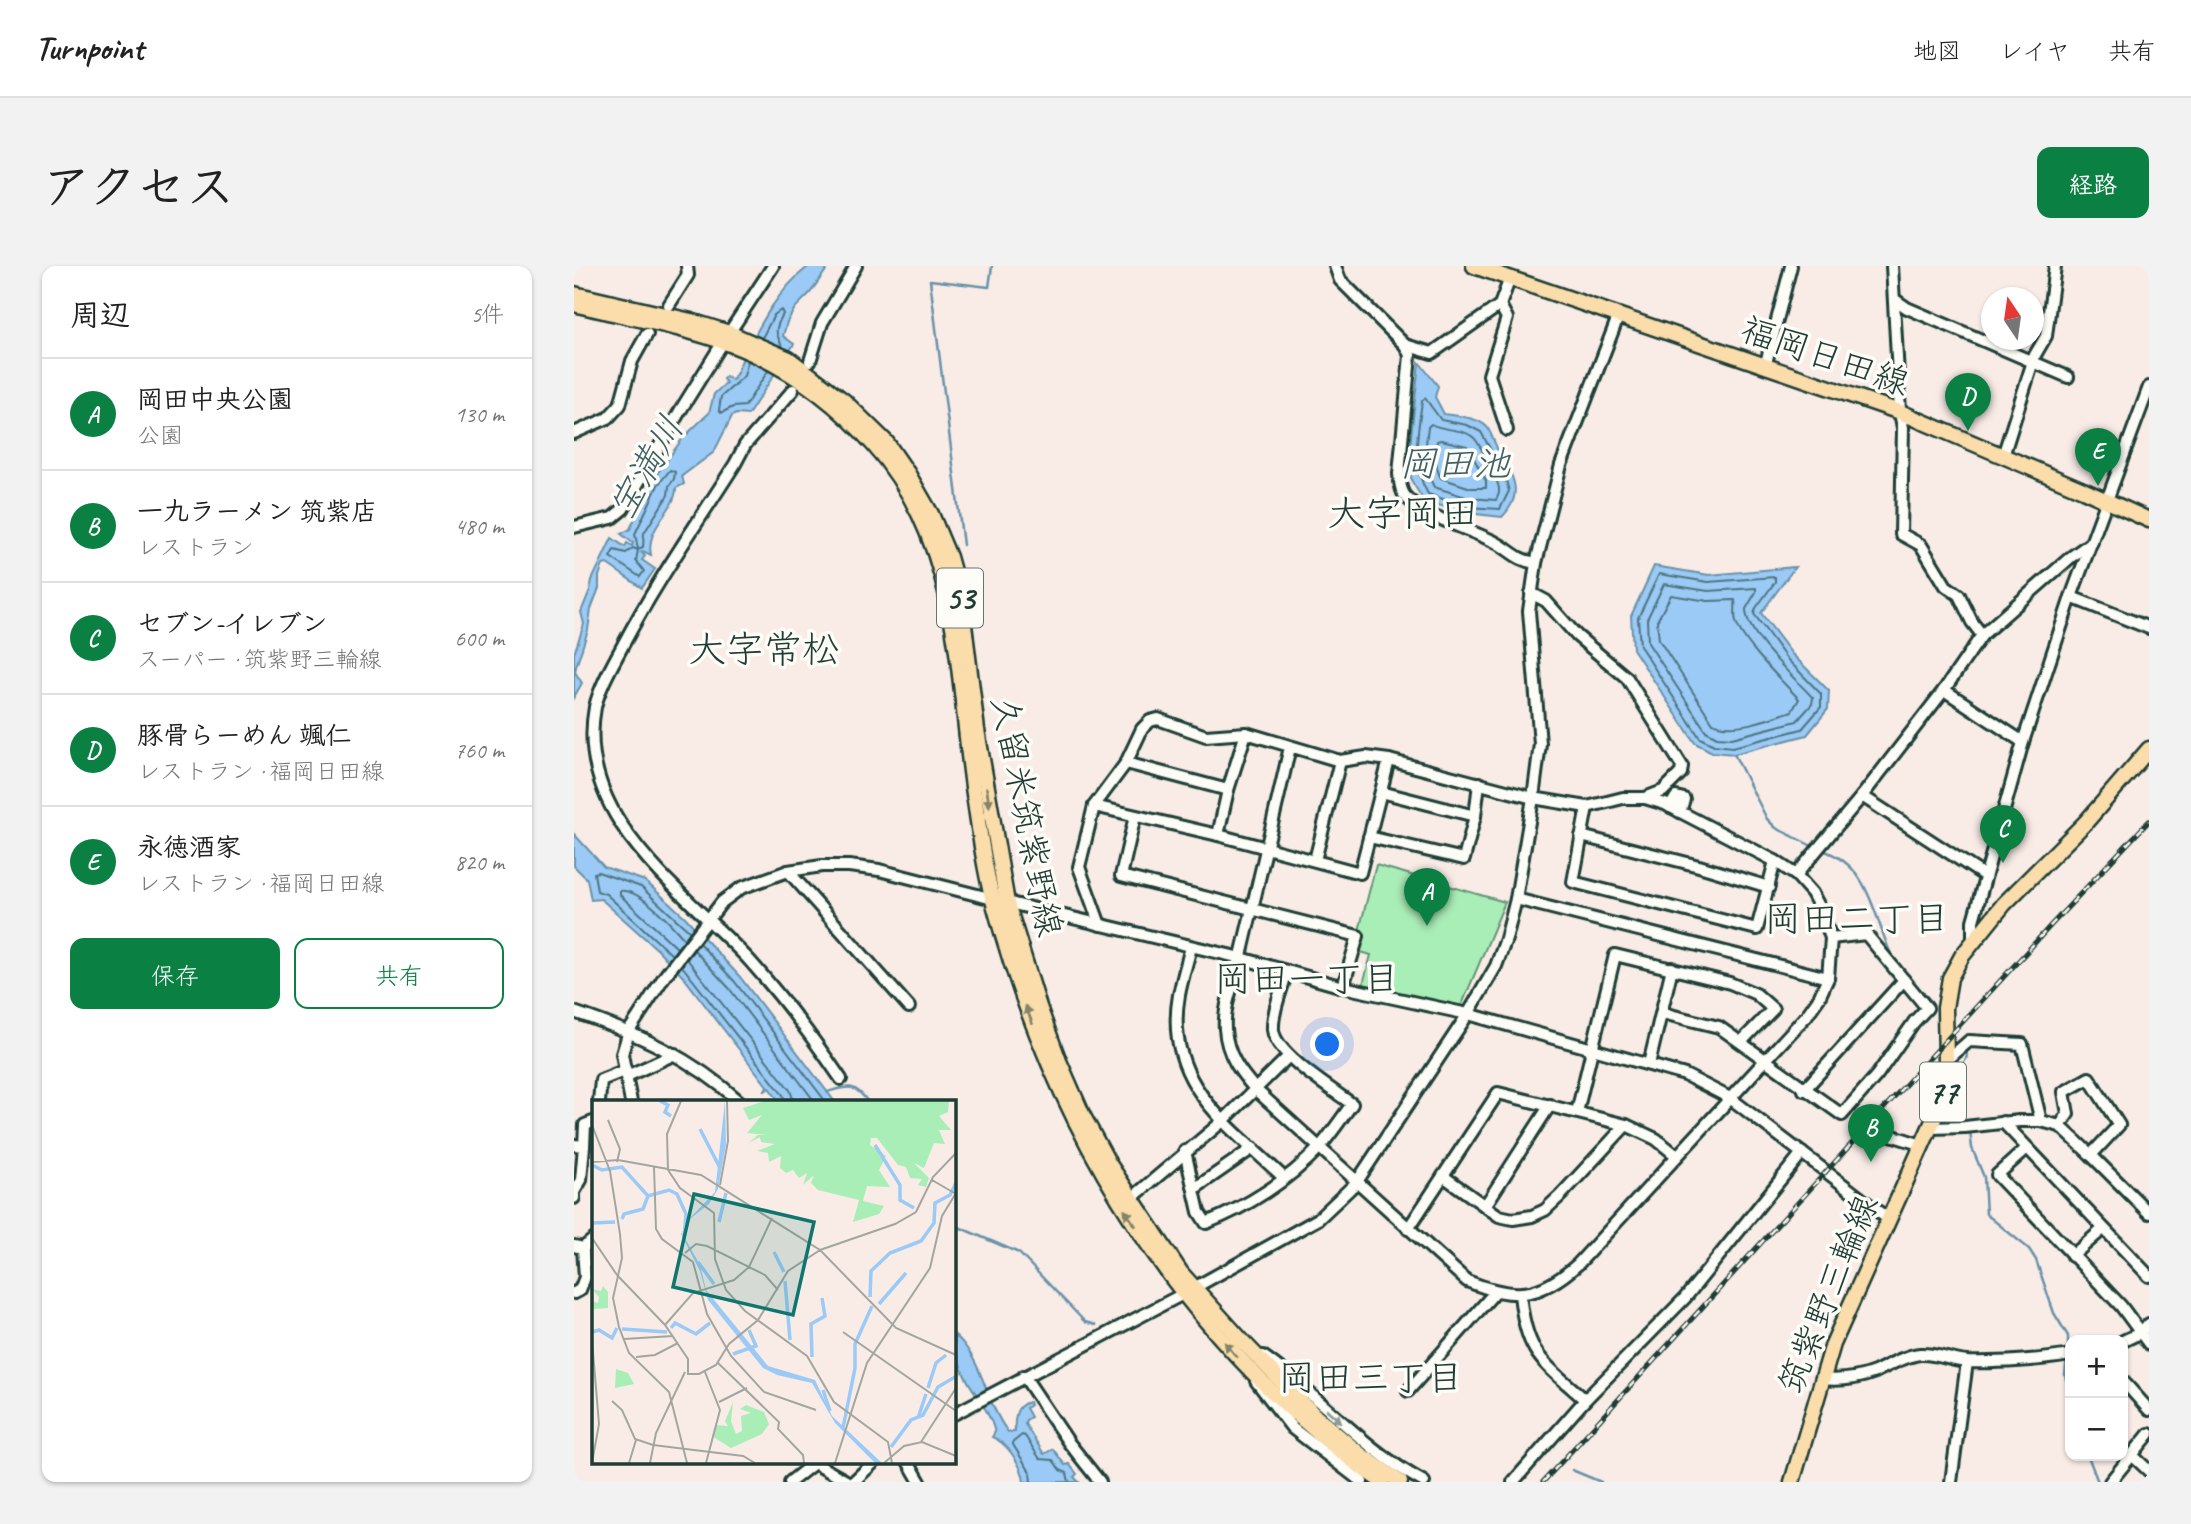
<!DOCTYPE html>
<html lang="ja">
<head>
<meta charset="utf-8">
<style>
	:root { --surface:#fff; --page:#f2f2f2; --text:#222; --muted:#767676; --line:#e0e0e0; --accent:#0b8043 }
	body { margin:0; font-family:Caveat,"Klee One",sans-serif; background:var(--page); color:var(--text) }
	.controls { position:absolute; right:21px; bottom:21px; display:grid; overflow:hidden; border-radius:14px; box-shadow:0 2px 5px #0004 }
	.controls button { width:63px; height:63px; display:grid; place-items:center; padding:0; border:0; border-bottom:2px solid var(--line); background:var(--surface); color:var(--text); font:35px sans-serif }
	.compass { position:absolute; left:1407px; top:21px; width:63px; height:63px; border-radius:50%; background:var(--surface); box-shadow:0 2px 5px #0004; rotate:347deg }
	.you { position:absolute; left:754px; top:779px; width:24px; height:24px; margin:-18px; border:5px solid #fff; border-radius:50%; background:#1a73e8; box-shadow:0 0 0 10px #1a73e833 }
	.badge { display:grid; place-items:center; width:46px; height:46px; border-radius:50%; background:var(--accent); color:#fff; font-size:23px; font-weight:700 }
	.pin { position:absolute; translate:-50% -58px; filter:drop-shadow(0 2px 4px #0008) }
	.pin::after { content:''; position:absolute; top:37px; width:24px; height:21px; background:inherit; clip-path:polygon(0 0,100% 0,50% 100%) }
	.list { margin:0; padding:0; list-style:none }
	h2 { display:flex; justify-content:space-between; align-items:center; height:91px; margin:0; padding:0 28px; font-size:30px }
	h2 small { font-size:23px; font-weight:400; color:var(--muted) }
	.list li { display:grid; grid-template-columns:46px 1fr auto; gap:21px; align-items:center; box-sizing:border-box; height:112px; padding:0 28px; border-top:2px solid var(--line) }
	.list b { display:block; font-size:26px; white-space:nowrap }
	.list p { margin:0; font-size:23px; white-space:nowrap; color:var(--muted) }
	.list em { font-size:23px; font-style:normal; color:var(--muted) }
	.actions { display:flex; gap:14px; padding:21px 28px }
	.actions a { flex:1; padding:16px 0; border:2px solid var(--accent); border-radius:14px; text-align:center; font-size:24px; color:var(--accent) }
	.actions .main { background:var(--accent); color:#fff }
	.map { position:relative; flex:none; width:1575px; height:1216px; overflow:hidden; border-radius:14px }
	header { display:flex; align-items:center; gap:42px; box-sizing:border-box; height:98px; padding:0 35px; background:var(--surface); border-bottom:2px solid var(--line) }
	header strong { font-size:33px }
	nav { display:flex; gap:38px; margin-inline-start:auto; font-size:24px }
	.intro { display:flex; align-items:center; justify-content:space-between; box-sizing:border-box; height:168px; padding:0 42px }
	h1 { margin:0; font-size:49px }
	.button { padding:18px 32px; border-radius:14px; background:var(--accent); color:#fff; font-size:24px; font-weight:700 }
	main { display:flex; gap:42px; padding:0 42px }
	aside { flex:1; background:var(--surface); border-radius:14px; box-shadow:0 2px 5px #0004 }
	.map>svg:first-child { display:block }
	.green { fill:#a9edb7; stroke:#649576; stroke-width:2 }
	.water { fill:#9acaf5; stroke:#6992a8; stroke-width:2 }
	.lines { fill:none; stroke-linecap:round; stroke-linejoin:round }
	.shore { stroke:#507581; stroke-width:2 }
	.stream { stroke:#6992a8; stroke-width:2.5 }
	.minor-casing { stroke:#1f3d34; stroke-width:16 }
	.major-casing { stroke:#1f3d34; stroke-width:19 }
	.minor { stroke:#fdfcf7; stroke-width:10 }
	.major { stroke:#faddab; stroke-width:14 }
	.rail-casing { stroke:#1f3d34; stroke-width:5 }
	.rail { stroke:#fdfcf7; stroke-width:2.5; stroke-dasharray:8; stroke-linecap:butt }
	.oneway { fill:#82856a }
	.oneway2 { fill:#8e9c96 }
	.labels { text-anchor:middle; dominant-baseline:central; stroke-width:7; stroke-linejoin:round; paint-order:stroke }
	.shield { fill:#fdfcf7; stroke:#62766e; stroke-width:2 }
	.shield-label { font-size:33px; font-weight:bold; fill:#1f3d34 }
	.street-label { font-size:35px; fill:#1f3d34; stroke:#fdfcf7 }
	.water-label { font-size:37px; font-style:italic; fill:#3e6064; stroke:#fdfcf7 }
	.neighbourhood-label { font-size:37px; fill:#1f3d34; stroke:#fdfcf7 }
	.quarter-label { font-size:38px; fill:#1f3d34; stroke:#fdfcf7 }
	.inset-river { fill:none; stroke:#9acaf5; stroke-width:3.5 }
	.inset-road { fill:none; stroke:#a2a69f; stroke-width:2 }
	.view { fill:#0f766e; fill-opacity:0.15; stroke:#0f766e; stroke-width:3.5 }
	.inset-edge { fill:none; stroke:#1f3d34; stroke-width:3.5 }
</style>
</head>
<body>
<header>
<strong>Turnpoint</strong>
<nav><a>地図</a><a>レイヤ</a><a>共有</a></nav>
</header>
<div class="intro"><h1>アクセス</h1><a class="button">経路</a></div>
<main>
<aside>
<h2>周辺<small>5件</small></h2>
<ul class="list">
<li><span class="badge">A</span><div><b>岡田中央公園</b><p>公園</p></div><em>130 m</em></li>
<li><span class="badge">B</span><div><b>一九ラーメン 筑紫店</b><p>レストラン</p></div><em>480 m</em></li>
<li><span class="badge">C</span><div><b>セブン-イレブン</b><p>スーパー · 筑紫野三輪線</p></div><em>600 m</em></li>
<li><span class="badge">D</span><div><b>豚骨らーめん 颯仁</b><p>レストラン · 福岡日田線</p></div><em>760 m</em></li>
<li><span class="badge">E</span><div><b>永徳酒家</b><p>レストラン · 福岡日田線</p></div><em>820 m</em></li>
</ul>
<div class="actions"><a class="main">保存</a><a>共有</a></div>
</aside>
<div class="map">
<svg width="1575" height="1216" viewBox="0 0 1575 1216">
	<rect width="100%" height="100%" fill="#f9ece7"/>
	<filter id="ink" filterUnits="userSpaceOnUse"><feTurbulence type="fractalNoise" baseFrequency=".0143" numOctaves="2"/><feDisplacementMap in="SourceGraphic" scale="14" xChannelSelector="R" yChannelSelector="G"/><feConvolveMatrix kernelMatrix="1 2 1 2 8 2 1 2 1" color-interpolation-filters="sRGB"/></filter>
	<g filter="url(#ink)">
		<polygon class="green" points="802,599 931,636 887,741 789,718 797,689 780,684"/>
		<g class="water">
			<path d="M235,0h20l-19,27 -15,15 -8,14 -4,14 11,8 -46,71 -12,-1 -4,2 -18,36 -32,24 2,8 -8,4c0,23 -31,39 -25,67l-8,-4 -2,1 4,4 -3,4 13,9 -13,19 -35,-24 -4,1 -4,11v12l-8,21 -3,21 -12,37 -1,5 7,11 -8,14v-43l10,-30 -3,-12 9,-22 2,-10 20,-42 13,9 2,-4 5,3 1,-3 -12,-9 9,-5 22,-48 31,-43 26,-25 5,-19 12,-11 -3,-4 3,-3 6,4c8,-9 6,-14 12,-24 18,-35 34,-66 65,-90z"/>
			<path d="M845,96l19,24 -3,11 9,17c13,2 34,3 43,13 5,7 8,18 12,25 14,24 26,42 3,65l-36,-4 -42,-12 -13,-21 -1,-34z"/>
			<polygon points="1080,300 1135,309 1221,301 1187,347 1218,388 1255,425 1254,443 1233,469 1160,488 1138,486 1121,477 1059,383 1057,350"/>
			<polygon points="0,568 30,601 71,615 111,651 166,711 261,836 203,836 205,835 195,822 190,826 193,820 111,713 84,684 27,633 17,634 13,613 0,600"/>
			<path d="M381,1069c29,26 30,67 53,97h7c-1,-13 0,-27 14,-30l1,3 -4,3 5,9 -5,3 -1,4 19,30 9,-5 12,16 4,-1 8,10 -3,3 5,5h-55c-1,-15 -17,-40 -32,-45l3,-5c-7,-25 -22,-39 -32,-60 -4,-8 -3,-14 -9,-20z"/>
		</g>
		<g class="lines">
			<g class="shore">
				<path d="M188,72l12,-23 7,-5 2,4c-9,16 -8,19 0,33"/>
				<polyline points="174,95 170,110 147,131 145,144 147,147 159,141 171,140 194,105"/>
				<path d="M851,132l16,22 26,5 14,7 23,42 5,17 -9,18 -33,-2 -39,-13c-18,-30 -10,-60 -6,-93z"/>
				<path d="M857,158c12,7 33,4 43,14 5,4 25,45 25,51 1,5 -1,6 -3,11l-27,-2 -35,-11c-11,-19 -9,-39 -6,-60z"/>
				<path d="M867,174l26,6 19,35v7h-15l-30,-10c-6,-10 -6,-26 -4,-37z"/>
				<polygon points="96,204 101,206 100,213 95,220 94,229 70,267 69,281 64,283 61,268 84,219"/>
				<polygon points="59,282 64,284 62,295 70,305 66,311 36,291 40,284 52,287"/>
				<polygon points="1085,308 1134,316 1201,311 1201,316 1182,342 1180,348 1212,392 1247,428 1247,441 1228,463 1159,481 1140,479 1126,472 1066,380 1064,352"/>
				<path d="M1090,318l44,7 48,-3v4l-10,17c-1,25 50,70 67,89l-1,6 -15,17 -65,17 -15,-1 -11,-6 -58,-88 -1,-24z"/>
				<path d="M1097,329l37,6 27,-1c1,7 -1,14 1,22 8,22 46,59 63,77l-7,12c-20,7 -60,22 -79,12l-54,-83 -2,-19z"/>
				<polyline points="125,677 161,716 252,836"/>
				<path d="M103,682l-57,-53v-4c19,-3 52,34 64,48"/>
				<polyline points="120,684 155,722 241,836"/>
				<polyline points="98,689 32,628 23,625 20,607 24,606 67,621 116,666"/>
				<polyline points="113,693 216,824 220,836"/>
				<polyline points="108,700 209,829 211,836"/>
				<polyline points="457,1216 456,1206 438,1177 448,1169 451,1170 466,1193 479,1194 486,1204 493,1207 495,1216"/>
			</g>
			<g class="stream">
				<polyline points="389,279 356,14 415,21 418,0"/>
				<polyline points="1160,488 1193,553 1202,562 1242,582"/>
				<path d="M1248,584c48,15 51,65 69,104 8,17 27,32 39,46"/>
				<path d="M253,826c22,-6 27,-9 41,10"/>
				<path d="M1391,856l-14,-19 4,-34c9,-6 14,-9 11,-20"/>
				<polyline points="1396,865 1398,882 1410,911 1412,948 1455,983 1462,994 1480,1047 1494,1070 1494,1085"/>
				<polyline points="380,959 445,987 511,1056 521,1059"/>
				<polyline points="1493,1091 1491,1109 1496,1129"/>
				<polyline points="1514,1190 1524,1216"/>
				<polyline points="998,1204 1027,1216"/>
			</g>
			<defs>
				<g id="minor">
					<path d="M761,0l5,14 65,65 5,10 -11,119c1,7 1,16 6,22 16,19 64,33 88,45 17,8 22,19 43,22"/>
					<polyline points="1318,0 1326,146 1329,162 1327,268 1347,279 1372,320 1385,329 1398,356 1408,369"/>
					<polyline points="1320,33 1333,42 1494,111"/>
					<polyline points="95,39 114,9 113,0"/>
					<polyline points="926,39 933,52 915,109 933,164"/>
					<polyline points="155,67 199,0"/>
					<polyline points="831,79 858,87 926,39 936,12"/>
					<polyline points="236,95 248,57 282,0"/>
					<polyline points="1191,101 1217,0"/>
					<path d="M219,124l-48,55 -10,19c-38,60 -79,118 -112,181 -10,19 -23,41 -28,62 -21,113 89,183 155,254 33,37 63,77 91,118"/>
					<polyline points="0,167 34,152 46,139 58,95 73,68"/>
					<polyline points="1429,190 1461,89 1472,70 1481,0"/>
					<polyline points="0,261 38,252 49,243 106,145 149,76"/>
					<polyline points="957,327 972,335 1003,370 1053,412 1108,500 1107,507 1089,525 1071,532"/>
					<polyline points="1497,331 1575,362"/>
					<polyline points="1370,424 1449,476"/>
					<polyline points="552,497 654,524"/>
					<polyline points="807,526 901,550"/>
					<polyline points="1288,530 1411,610"/>
					<polyline points="520,540 644,569 786,607 815,494"/>
					<polyline points="1013,541 999,616 1183,663 1201,595"/>
					<polyline points="1096,541 1102,531 1110,533 1106,546"/>
					<polyline points="561,550 547,610 784,670 769,721"/>
					<polyline points="644,569 654,524 672,467"/>
					<polyline points="1007,570 1125,600 1195,621"/>
					<polyline points="795,571 890,593 901,550 905,517"/>
					<polyline points="741,594 766,495"/>
					<polyline points="214,605 335,741"/>
					<polyline points="1222,609 1288,530 1370,424 1408,369 1497,291 1518,276"/>
					<polyline points="942,633 1254,712"/>
					<path d="M526,659l-21,-58 15,-61 32,-43 16,-34 8,-8 8,-2 48,17 40,-3 94,28 26,-4 23,3 144,38 54,9 36,-9h22l20,6 110,57 21,14 16,18 9,17 10,28 -3,40 -9,20 -12,17 -229,249c-39,35 -63,36 -111,17l-211,-191c-16,-18 -29,-35 -31,-61 -2,-25 10,-48 16,-73 16,-69 33,-139 49,-209"/>
					<polyline points="1399,675 1399,655 1449,476 1497,331 1575,121"/>
					<path d="M617,681c-4,16 -9,32 -12,48 -16,88 50,130 105,183"/>
					<path d="M0,746c62,21 117,45 166,90"/>
					<polyline points="1088,747 1145,761 1268,849 1303,809 1340,756 1353,742 1292,668 1257,672"/>
					<polyline points="1372,795 1395,775 1448,778 1467,855"/>
					<polyline points="1075,798 1098,702"/>
					<polyline points="53,810 101,788"/>
					<polyline points="1230,824 1330,714"/>
					<polyline points="25,836 27,814 52,804"/>
					<polyline points="57,836 48,788 55,765 90,711 148,636 167,622 214,605 248,600 275,600 305,604 419,633 667,692 769,721 894,748 1111,809 1156,832 1314,953"/>
					<polyline points="1003,846 1041,689 1156,717 1182,728 1199,743 1167,776"/>
					<polyline points="1429,856 1575,1010"/>
					<polyline points="1357,862 1391,861 1445,855 1467,855 1486,860 1517,889 1545,859 1515,812 1490,826 1494,848 1486,860"/>
					<polyline points="1298,863 1348,879"/>
					<polyline points="0,879 10,880 7,914 0,926 0,932"/>
					<polyline points="10,880 11,859 19,856"/>
					<polyline points="1453,882 1423,909 1547,1040 1575,1078"/>
					<path d="M611,885l14,61 7,11c41,-16 83,-43 113,-75 12,-14 22,-29 33,-44 -19,-14 -77,-50 -79,-74 -1,-18 9,-41 14,-59"/>
					<polyline points="1517,889 1575,947"/>
					<polyline points="869,910 925,950 939,953 958,950 971,944 986,930 1052,859"/>
					<polyline points="620,923 679,882"/>
					<polyline points="558,932 649,855 715,790"/>
					<polyline points="911,940 976,839"/>
					<polyline points="834,963 924,827 1052,859 1082,873 1103,890"/>
					<polyline points="0,980 9,982 19,974"/>
					<polyline points="1498,990 1529,963"/>
					<polyline points="0,1027 6,1024 11,1011 9,982"/>
					<path d="M946,1028c6,61 22,67 65,106"/>
					<polyline points="1549,1075 1566,1067 1575,1058"/>
					<path d="M689,1090c56,39 99,93 161,126"/>
					<polyline points="450,1110 495,1177 526,1216"/>
					<path d="M1248,1113c19,2 35,0 53,-7 14,-7 29,-16 45,-18 17,-1 31,7 48,8 28,1 75,-2 102,-7"/>
					<polyline points="682,1115 718,1162 788,1216"/>
					<polyline points="1549,1115 1575,1144"/>
					<polyline points="834,1125 921,1026"/>
					<polyline points="380,1148 609,1028 744,953 782,917 894,748 922,700 932,673 942,633 959,532 966,478 955,345 962,297 987,199 1044,51"/>
					<polyline points="1558,1189 1575,1205"/>
					<polyline points="240,1197 274,1216"/>
					<polyline points="335,1197 346,1216"/>
					<polyline points="216,1216 240,1197"/>
					<polyline points="279,1216 299,1197"/>
					<polyline points="939,1216 1011,1134 1111,1032 1228,887"/>
					<polyline points="1377,1216 1393,1096"/>
					<polyline points="1536,1216 1575,1168"/>
				</g>
				<g id="major">
					<polyline points="900,0 1326,146 1509,224 1575,254"/>
					<polyline points="0,28 117,55 155,67 215,93 270,135 312,176 334,208 357,248 375,291 387,334 403,464 433,637 465,741 485,795 509,850 535,898 607,1007 669,1076 741,1150 787,1189 826,1216"/>
					<path d="M0,38c52,13 106,22 156,40 56,21 105,57 144,101 89,101 82,232 101,356 5,33 9,67 18,99 62,233 189,442 389,582"/>
					<polyline points="1218,1216 1259,1078 1367,837 1372,795 1371,742 1376,712 1388,690 1430,638 1512,556 1575,483"/>
				</g>
			</defs>
			<use href="#minor" class="minor-casing"/>
			<use href="#major" class="major-casing"/>
			<use href="#minor" class="minor"/>
			<use href="#major" class="major"/>
			<defs>
				<polyline id="rail" points="969,1216 1478,658 1575,555"/>
			</defs>
			<use href="#rail" class="rail-casing"/>
			<use href="#rail" class="rail"/>
		</g>
		<defs><path id="oneway-solid" d="M-6-.8H1V-3.2L6.5 0L1 3.2V.8H-6Z" transform="scale(1.75)"/></defs>
		<g class="oneway">
			<use href="#oneway-solid" transform="translate(414 531) rotate(81)"/>
			<use href="#oneway-solid" transform="translate(455 749) rotate(-111)"/>
			<use href="#oneway-solid" transform="translate(556 952) rotate(-125)"/>
			<use href="#oneway-solid" transform="translate(657 1084) rotate(-130)"/>
		</g>
		<use class="oneway2" href="#oneway-solid" transform="translate(760 1150) rotate(42)"/>
	</g>
	<g class="labels">
		<g class="shield">
			<rect x="363" y="302.5" width="46" height="59" rx="5"/>
			<rect x="1346" y="796.5" width="46" height="59" rx="5"/>
		</g>
		<g class="shield-label">
			<text x="386" y="332">53</text>
			<text x="1369" y="826">77</text>
		</g>
		<g class="street-label">
			<text transform="translate(1251 90) rotate(19)">福岡日田線</text>
			<text transform="translate(453 550) rotate(79)">久留米筑紫野線</text>
			<text transform="translate(1254 1028) rotate(-68)">筑紫野三輪線</text>
		</g>
		<g class="water-label">
			<text x="881" y="197">岡田池</text>
			<text transform="translate(72 201) rotate(-60)">宝満川</text>
		</g>
		<g class="neighbourhood-label">
			<text x="1283" y="652">岡田二丁目</text>
			<text x="733" y="712">岡田一丁目</text>
			<text x="797" y="1111">岡田三丁目</text>
		</g>
		<g class="quarter-label">
			<text x="829" y="247">大字岡田</text>
			<text x="190" y="383">大字常松</text>
		</g>
	</g>
	<g transform="translate(18 834)">
		<rect width="364" height="364" fill="#f9ece7"/>
		<path d="M173,1h184l-1,11 -9,4 12,14h-12l6,14 -11,-1 -10,25 -10,-5 15,15 -3,9 -8,-2 4,-6 -12,-1 -4,-11 -8,-2 -21,-27h-6l-1,7 16,11 -7,14 11,17 -23,-1 -4,15 21,5 -5,8 -26,8 6,-22 -41,-10 -7,-7 3,-8 -11,10 4,-12 -8,5 -6,-8 -7,3 -6,-5 1,-12 -12,6 -1,-9 -11,-2 18,-7 -14,-2 -1,-5 -12,6 10,-8h9l-20,-2 15,-18 -13,5 -6,-12zM11,186l5,6v16l-14,1 2,8 -4,-16 6,2 1,-6 -7,-8 9,2zM24,269l12,4 6,11 -19,4zM141,302l-2,19 5,13 6,-3 -1,-15 10,-3 -11,-4 6,-4 18,7 5,12 -7,10 -31,14 -19,-12 4,-11 12,1 -3,-5z" fill="#a9edb7"/>
		<path d="M133,1l1,43 -8,45 -9,15 -18,14 -9,15 18,32 6,25 62,76 47,14 17,36 50,47h-7l-40,-40 -23,-40 -35,-8 -14,-7 -55,-68 -8,-29 -19,-37 10,-17 24,-25z" fill="#9acaf5"/>
		<path class="inset-river" d="M68,1l8,4 -3,7 6,4M108,29l20,39M283,45l25,40v15l14,8M0,65l10,5 20,-3 26,29 21,-6 8,4 9,20 -2,25M30,119l2,-5 19,-5 5,-13M127,122l7,-29M0,123l23,-1M182,152l10,20M106,162l16,22M193,181l5,59M278,197l1,-26 19,-18 31,-12 13,-18 1,-20 15,-8 6,-12M287,204l27,-31M79,228l4,-5 21,11 14,-11M30,229l45,3M0,232l7,-2 13,8 5,-10M141,254l23,-8 -7,-16M220,257l-1,-33 14,-8 -3,-18M336,288l8,-25 10,-8M231,290l7,21M326,318l8,-24M251,328l12,-60v-24l17,-38M299,347l20,-27 12,-5 15,-28 17,-10"/>
		<path class="inset-road" d="M89,1l-14,33 1,36 12,18 34,25 1,46 11,31 19,21 62,45 27,46 54,40 4,21M16,20l12,29 -3,13M0,25l18,46 10,63 2,24 -9,40 6,29 10,26 40,39 18,71M364,53l-23,24 -17,35 -21,12 -75,26 76,78 60,27M0,62l26,-2 83,15 119,75 -32,21 -30,49 -29,24 -13,21 -17,9h-11v-15l-23,-34 -48,-50M62,67l2,62 6,10 31,23 14,52 24,42 33,36 52,18M340,80l24,14M128,85l8,-44 -1,-40M0,138l25,37M93,153l11,-9 11,2 58,29 13,15M73,225l28,-32 41,-13 15,-13 23,-49M251,232l113,79M32,239l49,-3M0,240l7,84 -7,39M44,257l19,-2 23,-12M126,263l61,59 -1,7 25,26 1,8M113,272l15,38 -14,53M20,301l10,9 13,29 18,6M127,302l28,-14M329,342l35,-54M61,345l90,11 12,7M37,363l7,-23M58,363l6,-30 29,-61M243,363l32,-100 63,-95 12,-52 14,-23M292,363l20,-17 18,-4 34,14"/>
		<path class="view" d="M102,94l120,28 -21,93 -120,-28z"/>
		<rect width="364" height="364" class="inset-edge"/>
	</g>
</svg>
<div class="controls">
<button>+</button>
<button>−</button>
</div>
<svg class="compass" viewBox="-18 -18 36 36"><path d="M0-13l5 13h-10z" fill="#e53935"/><path d="M0 13l5-13h-10z" fill="#767676"/></svg>
<div class="you"></div>
<div class="pin badge" style="left:853px;top:660px">A</div>
<div class="pin badge" style="left:1297px;top:896px">B</div>
<div class="pin badge" style="left:1429px;top:597px">C</div>
<div class="pin badge" style="left:1394px;top:165px">D</div>
<div class="pin badge" style="left:1524px;top:220px">E</div>
</div>
</main>
</body>
</html>
